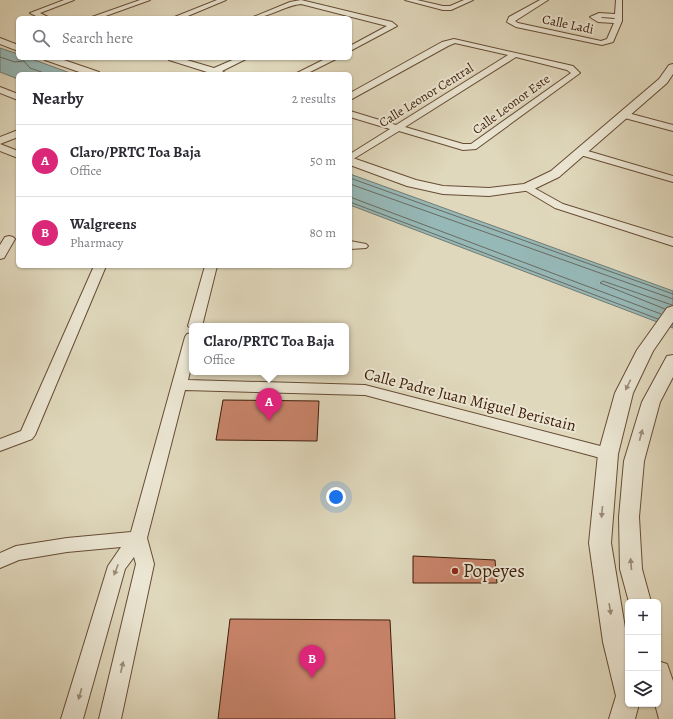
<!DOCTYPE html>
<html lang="en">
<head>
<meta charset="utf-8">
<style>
	:root { --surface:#fff; --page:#f7f7f7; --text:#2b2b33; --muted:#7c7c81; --line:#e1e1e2; --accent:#db2777 }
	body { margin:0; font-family:Alegreya,serif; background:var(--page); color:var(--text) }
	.controls { position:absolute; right:12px; bottom:12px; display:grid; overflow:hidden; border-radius:6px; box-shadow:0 1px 3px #0004 }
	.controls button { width:36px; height:36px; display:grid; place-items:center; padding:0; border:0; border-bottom:1px solid var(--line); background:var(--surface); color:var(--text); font:20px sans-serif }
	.you { position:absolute; left:336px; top:497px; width:14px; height:14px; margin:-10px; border:3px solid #fff; border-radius:50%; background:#1a73e8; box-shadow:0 0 0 6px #1a73e833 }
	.badge { display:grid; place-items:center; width:26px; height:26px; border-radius:50%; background:var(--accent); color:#fff; font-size:13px; font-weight:700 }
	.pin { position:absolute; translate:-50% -33px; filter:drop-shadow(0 1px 2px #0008) }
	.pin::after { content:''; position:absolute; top:21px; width:14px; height:12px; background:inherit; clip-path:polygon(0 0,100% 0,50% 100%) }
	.popup { position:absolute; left:189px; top:323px; width:160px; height:52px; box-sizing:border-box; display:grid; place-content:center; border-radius:6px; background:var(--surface); filter:drop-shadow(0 1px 3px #0005); font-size:13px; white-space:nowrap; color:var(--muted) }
	.popup b { font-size:15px; color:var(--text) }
	.popup::after { content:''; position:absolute; left:50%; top:100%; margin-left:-8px; border:8px solid transparent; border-top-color:var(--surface) }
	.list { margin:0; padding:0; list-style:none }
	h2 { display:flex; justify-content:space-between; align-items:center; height:52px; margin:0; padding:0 16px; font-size:17px }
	h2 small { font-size:13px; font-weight:400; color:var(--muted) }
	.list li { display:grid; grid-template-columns:26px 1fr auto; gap:12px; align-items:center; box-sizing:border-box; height:72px; padding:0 16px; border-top:1px solid var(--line) }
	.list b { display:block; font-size:15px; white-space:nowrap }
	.list p { margin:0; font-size:13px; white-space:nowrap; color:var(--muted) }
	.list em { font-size:13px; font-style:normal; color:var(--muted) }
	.icon { flex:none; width:22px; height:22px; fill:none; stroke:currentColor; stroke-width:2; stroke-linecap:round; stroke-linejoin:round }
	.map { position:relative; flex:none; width:673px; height:719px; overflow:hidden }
	.search { position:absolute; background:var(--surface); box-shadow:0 1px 3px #0004; left:16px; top:16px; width:336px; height:44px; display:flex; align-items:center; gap:10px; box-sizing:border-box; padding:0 14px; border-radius:6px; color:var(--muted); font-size:15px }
	.panel { position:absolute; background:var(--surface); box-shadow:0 1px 3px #0004; left:16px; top:72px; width:336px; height:196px; border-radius:6px }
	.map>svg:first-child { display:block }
	.water { fill:#96b8b7; stroke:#737a71 }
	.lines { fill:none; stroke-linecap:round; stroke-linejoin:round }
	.shore { stroke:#6a6a60; stroke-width:1 }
	.building { fill:#c9846b; stroke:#3e1d08 }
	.minor-casing { stroke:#664c35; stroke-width:2 }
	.tertiary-casing { stroke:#664c35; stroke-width:2 }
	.minor { fill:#ebe6d3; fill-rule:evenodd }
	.tertiary { fill:#ebe6d3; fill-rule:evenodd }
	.oneway { fill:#9d8c78 }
	.poi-dot { fill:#8f2418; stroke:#ebe6d3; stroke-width:1.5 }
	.labels { text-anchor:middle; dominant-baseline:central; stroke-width:4; stroke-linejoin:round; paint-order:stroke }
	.far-street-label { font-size:13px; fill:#3e1d08; stroke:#ebe6d3 }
	.street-label { font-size:16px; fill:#3e1d08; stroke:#ebe6d3 }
	.near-poi-label { font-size:19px; fill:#3e1d08; stroke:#ebe6d3; text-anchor:start }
</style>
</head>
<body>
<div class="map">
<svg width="673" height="719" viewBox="0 0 673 719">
	<rect width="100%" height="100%" fill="#e0d8bc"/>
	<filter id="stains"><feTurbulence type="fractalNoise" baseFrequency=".005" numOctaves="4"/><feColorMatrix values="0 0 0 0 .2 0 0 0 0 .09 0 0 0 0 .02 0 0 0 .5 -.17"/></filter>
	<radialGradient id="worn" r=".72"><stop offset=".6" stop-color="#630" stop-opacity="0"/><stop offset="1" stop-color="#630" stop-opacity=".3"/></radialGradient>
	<g class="water">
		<polygon points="0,48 18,54 18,58 29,58 73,74 18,74 18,79 0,72"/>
		<polygon points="350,174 673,291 673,328 350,205"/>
	</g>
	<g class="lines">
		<g class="shore">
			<polyline points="0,57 15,62 24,61 30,68 47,74"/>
			<polyline points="350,178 673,294"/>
			<polyline points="350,184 673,299"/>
			<polyline points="350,197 661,314"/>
			<polyline points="350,202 658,319"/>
			<polyline points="665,309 600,283 603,281 672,305"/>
		</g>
	</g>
	<g class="building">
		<polygon points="223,400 319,401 317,441 216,440"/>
		<polygon points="413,556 495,560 497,583 413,583"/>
		<polygon points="230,619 390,620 395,719 218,719"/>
	</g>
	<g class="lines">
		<defs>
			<g id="minor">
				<polygon points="64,0 74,0 40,13 50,18 40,18 30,13"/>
				<polygon points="140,0 150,0 100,18 89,18"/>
				<polygon points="217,0 226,0 183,18 172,18"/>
				<path d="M301,0l91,22 5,4 -47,25v-5l37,-20 -86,-22c-18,2 -32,14 -50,14l39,-16z"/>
				<polygon points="405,0 417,0 443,6 450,6 464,0 473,0 451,10 443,10"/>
				<path d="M540,0h8l-33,21 3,2 83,18 6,-2 7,-16 -16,-1 -8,-5 9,-4 16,1 1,-14h6v21l-9,21 -11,3 -86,-18 -9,-5 2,-5zM601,17l14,1 -1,1 -12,-1z"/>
				<path d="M454,39l119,27 7,7 -104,76 -13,1 -64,-19 -49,30v-7l40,-25 -40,-12v-6l46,14 112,-70 -53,-12 -7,3 -98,54v-7l92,-51zM516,57l51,13 4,3 -100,71h-8l-58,-17z"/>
				<polygon points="168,58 180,58 214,68 237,58 248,58 222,71 227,74 207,74 207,72 169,60"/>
				<polygon points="327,58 338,58 306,74 295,74"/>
				<polygon points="0,87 18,94 18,100 0,93"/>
				<polygon points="624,112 673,125 673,131 621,117 619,115 621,113"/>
				<polygon points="18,130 18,137 0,144 0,137"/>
				<polygon points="0,144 18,151 18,158 0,151"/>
				<polygon points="581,149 673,176 673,182 577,154 576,152 577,150"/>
				<polygon points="527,184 563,204 673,238 673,246 555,208 523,189 522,187 523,185"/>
				<polygon points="9,236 13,237 15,239 4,258 0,259 0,245 5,237"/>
				<polygon points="350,241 366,244 368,246 366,248 350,249"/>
				<polygon points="94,266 106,266 35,435 32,439 0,451 0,439 21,431"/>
				<polygon points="205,266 217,266 202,326 192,326 192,329 188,326"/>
				<polygon points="192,333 192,363 188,380 365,385 608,448 614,450 616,454 614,458 608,460 365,395 185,390 147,538 154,564 121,719 99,719 136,564 134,557 125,569 83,719 61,719 108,566 121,547 67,552 19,560 0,568 0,553 16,546 67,538 131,532 185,337 187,334"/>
			</g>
			<g id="tertiary">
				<polygon points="0,38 18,45 18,51 0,44"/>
				<polygon points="43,58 58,58 99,72 100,74 85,74 45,60"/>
				<polygon points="673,64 673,74 667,83 559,177 532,190 489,196 443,194 407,186 350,165 350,157 416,180 443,186 489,188 524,184 551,171 659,79 669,65"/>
				<polygon points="673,306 673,322 653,351 633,393 618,454 611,543 628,646 628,704 639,704 635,719 609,719 616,696 603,642 589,543 598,454 615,393 637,350 667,308"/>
				<polygon points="673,355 673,377 660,402 644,461 639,517 642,569 651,602 629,602 620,569 619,517 624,461 642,402 667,356"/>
				<polygon points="658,661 667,664 673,681 673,719 659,719 655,704 658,704"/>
			</g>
		</defs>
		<use href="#minor" class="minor-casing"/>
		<use href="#tertiary" class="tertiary-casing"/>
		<use href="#minor" class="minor"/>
		<use href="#tertiary" class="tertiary"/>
	</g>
	<defs><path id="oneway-solid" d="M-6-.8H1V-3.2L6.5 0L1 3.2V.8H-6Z"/></defs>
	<g class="oneway">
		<use href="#oneway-solid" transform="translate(628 385) rotate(116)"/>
		<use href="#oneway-solid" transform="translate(641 435) rotate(-75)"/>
		<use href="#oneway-solid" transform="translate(602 512) rotate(95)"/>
		<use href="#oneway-solid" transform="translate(631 564) rotate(-95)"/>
		<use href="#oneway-solid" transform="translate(116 570) rotate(111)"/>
		<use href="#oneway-solid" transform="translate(610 609) rotate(81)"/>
		<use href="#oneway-solid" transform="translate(122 667) rotate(-77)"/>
		<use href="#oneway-solid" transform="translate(80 694) rotate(106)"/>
	</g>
	<circle class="poi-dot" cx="455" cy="571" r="4"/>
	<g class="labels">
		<g class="far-street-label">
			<text transform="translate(568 24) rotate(12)">Calle Ladi</text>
			<text transform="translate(426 95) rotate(-32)">Calle Leonor Central</text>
			<text transform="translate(511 104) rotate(-36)">Calle Leonor Este</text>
		</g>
		<g class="street-label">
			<text transform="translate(470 400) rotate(14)">Calle Padre Juan Miguel Beristain</text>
		</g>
		<g class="near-poi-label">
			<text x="463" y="571">Popeyes</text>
		</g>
	</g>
	<rect width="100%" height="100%" filter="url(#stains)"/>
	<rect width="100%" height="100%" fill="url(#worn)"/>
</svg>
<div class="controls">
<button>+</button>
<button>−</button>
<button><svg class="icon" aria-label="layers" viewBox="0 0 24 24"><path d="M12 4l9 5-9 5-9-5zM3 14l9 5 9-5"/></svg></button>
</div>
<div class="you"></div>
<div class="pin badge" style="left:269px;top:421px">A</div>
<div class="popup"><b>Claro/PRTC Toa Baja</b>Office</div>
<div class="pin badge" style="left:312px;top:678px">B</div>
<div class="search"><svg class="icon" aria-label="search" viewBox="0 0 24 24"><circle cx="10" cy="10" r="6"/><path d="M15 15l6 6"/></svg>Search here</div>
<section class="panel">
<h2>Nearby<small>2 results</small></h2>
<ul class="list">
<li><span class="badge">A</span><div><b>Claro/PRTC Toa Baja</b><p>Office</p></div><em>50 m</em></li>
<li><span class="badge">B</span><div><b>Walgreens</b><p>Pharmacy</p></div><em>80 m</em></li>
</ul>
</section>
</div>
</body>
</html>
